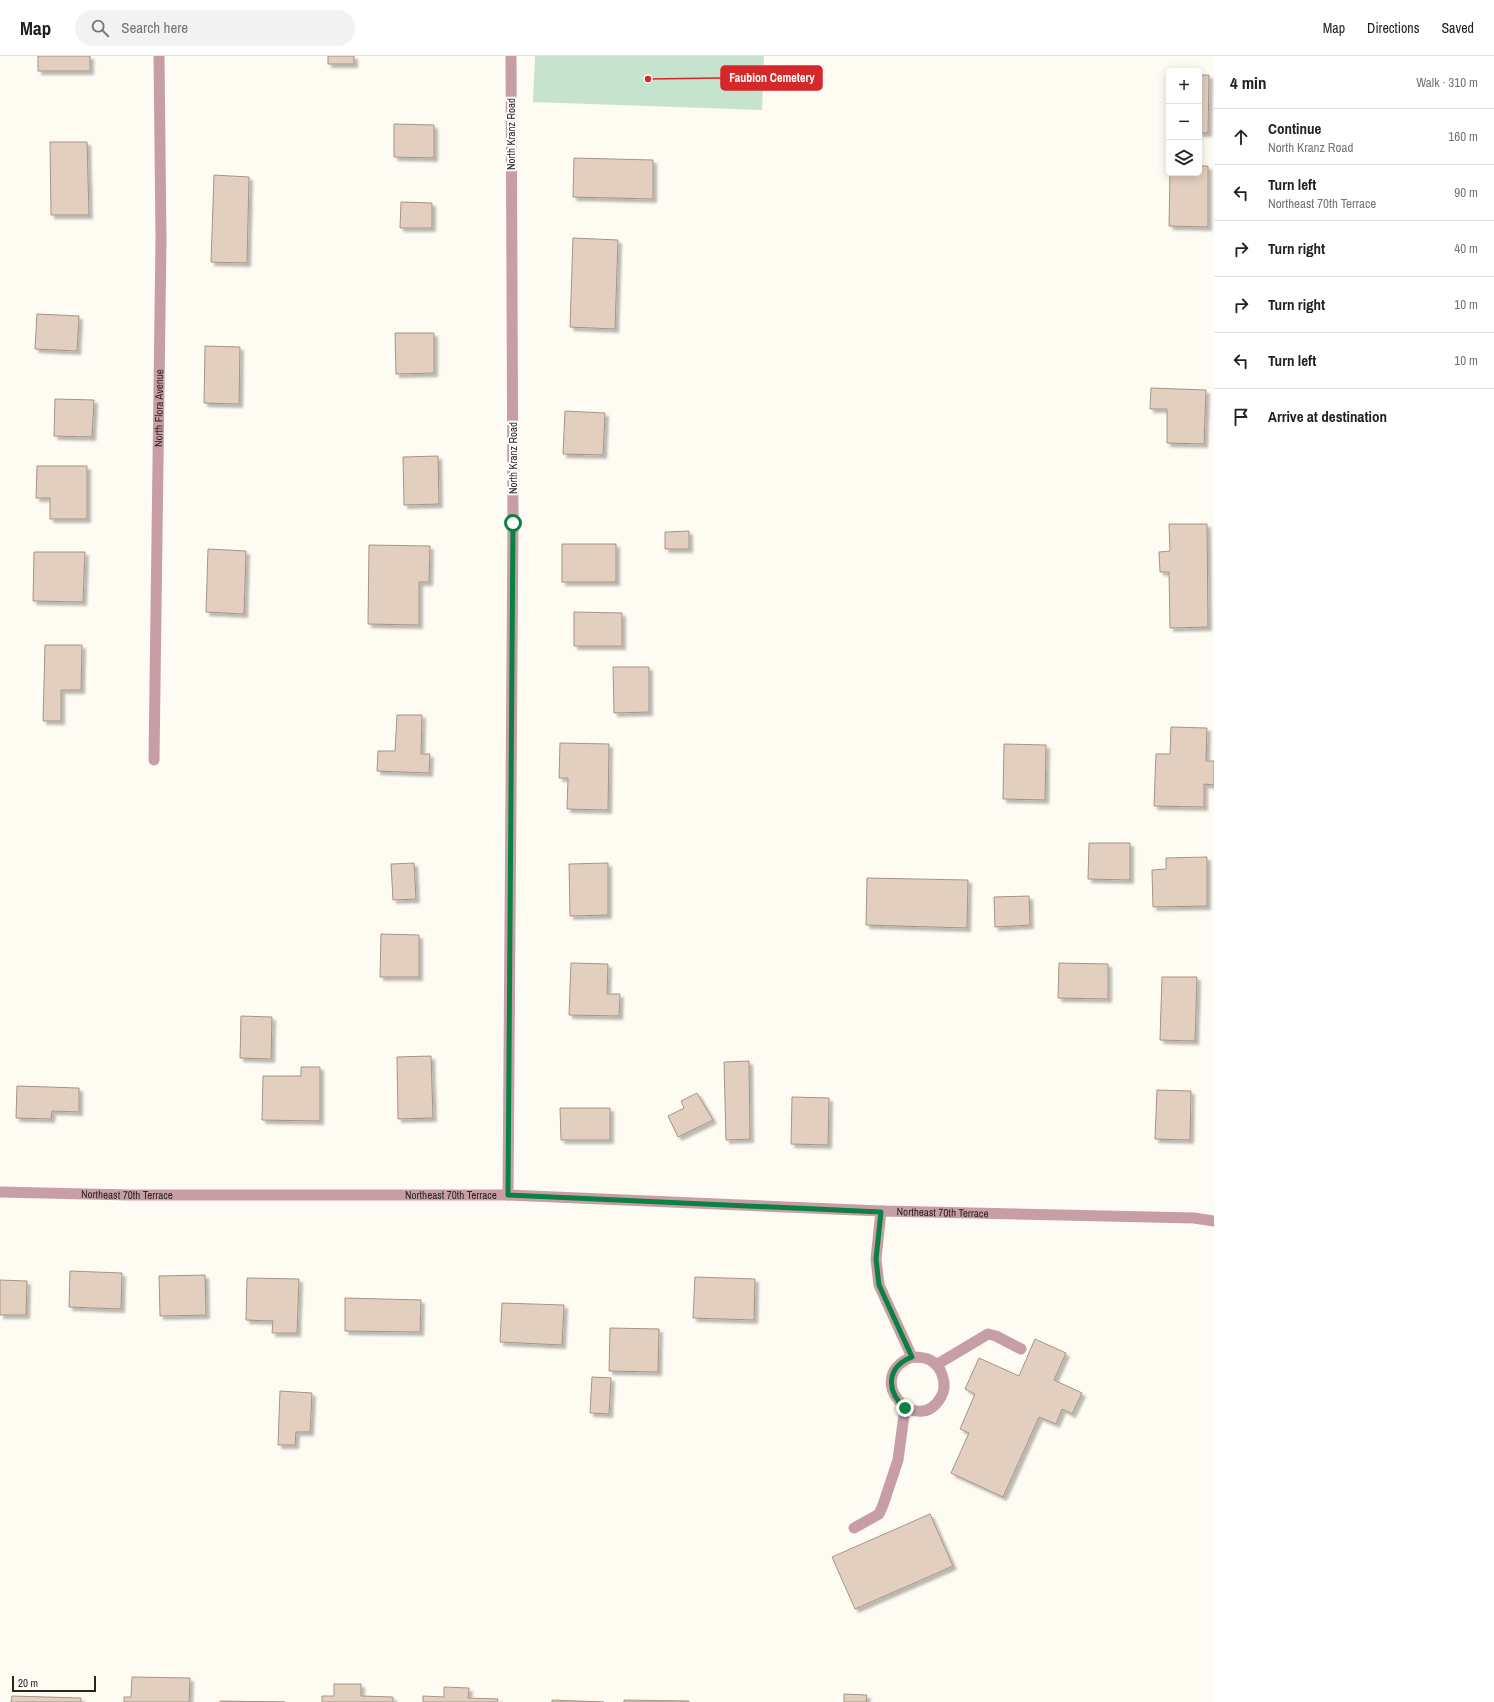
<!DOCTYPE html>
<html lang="en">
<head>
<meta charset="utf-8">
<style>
	:root { --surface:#fff; --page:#f2f2f2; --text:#202124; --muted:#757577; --line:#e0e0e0 }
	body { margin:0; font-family:"Archivo Narrow",sans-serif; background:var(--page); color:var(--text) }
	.controls { position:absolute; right:12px; top:12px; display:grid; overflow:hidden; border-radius:6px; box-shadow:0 2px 10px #0003 }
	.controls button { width:36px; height:36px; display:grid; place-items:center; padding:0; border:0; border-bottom:1px solid var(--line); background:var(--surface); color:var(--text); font:20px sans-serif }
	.scale { position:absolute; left:12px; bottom:10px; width:84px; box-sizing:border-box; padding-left:4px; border:2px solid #29271e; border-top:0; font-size:11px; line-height:14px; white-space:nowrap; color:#29271e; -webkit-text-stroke:3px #fff; paint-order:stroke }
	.stop { position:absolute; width:12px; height:12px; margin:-9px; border:3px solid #0b8043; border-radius:50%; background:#fff }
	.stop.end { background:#0b8043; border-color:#fff; box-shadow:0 1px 4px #0008 }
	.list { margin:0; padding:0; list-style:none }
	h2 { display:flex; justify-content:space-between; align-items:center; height:52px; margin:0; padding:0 16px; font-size:17px }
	h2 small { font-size:13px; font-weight:400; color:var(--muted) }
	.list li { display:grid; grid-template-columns:26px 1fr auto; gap:12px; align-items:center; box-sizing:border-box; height:56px; padding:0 16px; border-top:1px solid var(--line) }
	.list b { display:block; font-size:15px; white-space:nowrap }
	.list p { margin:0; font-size:13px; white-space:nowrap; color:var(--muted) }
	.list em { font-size:13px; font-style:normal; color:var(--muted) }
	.icon { flex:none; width:22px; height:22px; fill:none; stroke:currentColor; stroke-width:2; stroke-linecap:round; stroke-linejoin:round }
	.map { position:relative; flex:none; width:1214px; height:1646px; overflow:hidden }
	header { display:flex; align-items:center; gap:24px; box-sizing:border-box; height:56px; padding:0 20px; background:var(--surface); border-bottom:1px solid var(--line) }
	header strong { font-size:19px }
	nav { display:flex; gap:22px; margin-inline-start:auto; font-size:14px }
	.search { width:280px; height:36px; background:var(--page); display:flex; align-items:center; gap:10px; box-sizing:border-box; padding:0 14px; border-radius:22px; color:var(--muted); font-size:15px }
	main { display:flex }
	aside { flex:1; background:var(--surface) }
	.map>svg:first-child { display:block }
	.green { fill:#c5e3ce }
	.building { fill:#e2cfbf; stroke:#a69485; filter:url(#shadow) }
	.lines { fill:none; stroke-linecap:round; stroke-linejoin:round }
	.service { stroke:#c89ea6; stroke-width:11 }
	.minor { stroke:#c89ea6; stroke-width:11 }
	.route { stroke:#0b8043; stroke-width:5 }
	.labels { text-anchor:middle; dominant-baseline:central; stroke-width:4; stroke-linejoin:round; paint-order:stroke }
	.street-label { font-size:11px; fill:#29271e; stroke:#fff }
	.leader { fill:none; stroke:#d62828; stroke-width:1.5 }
	.callout-dot { fill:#d62828; stroke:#fff; stroke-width:1.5 }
	.callout { fill:#d62828; stroke:#d62828; stroke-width:1.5 }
	.callout-label { font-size:12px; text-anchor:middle; font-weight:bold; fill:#fff }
</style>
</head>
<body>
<header>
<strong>Map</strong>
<div class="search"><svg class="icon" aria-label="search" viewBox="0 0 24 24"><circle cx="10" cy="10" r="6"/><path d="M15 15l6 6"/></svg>Search here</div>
<nav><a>Map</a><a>Directions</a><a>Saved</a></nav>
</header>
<main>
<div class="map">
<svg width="1214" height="1646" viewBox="0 0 1214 1646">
	<defs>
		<filter id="shadow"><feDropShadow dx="3.5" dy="3.5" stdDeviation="1" flood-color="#0004"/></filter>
	</defs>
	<rect width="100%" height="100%" fill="#fefbf2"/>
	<polygon class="green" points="535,0 764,0 762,54 533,46"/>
	<g class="building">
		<rect x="38" y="0" width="52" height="15"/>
		<rect x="328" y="0" width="26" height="8"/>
		<polygon points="1199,19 1209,19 1208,77 1199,77"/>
		<polygon points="394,68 434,69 434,102 394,101"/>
		<polygon points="50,86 87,86 89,159 51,159"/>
		<polygon points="574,102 653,104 653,143 573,141"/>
		<polygon points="1199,110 1208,110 1208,171 1169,170 1170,117 1199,117"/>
		<polygon points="214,119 249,121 247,207 211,206"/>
		<polygon points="401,146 432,147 432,172 400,172"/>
		<polygon points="573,182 618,184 615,273 570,271"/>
		<polygon points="37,258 79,260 77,295 35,293"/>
		<polygon points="395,277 434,277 434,317 396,318"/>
		<polygon points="205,290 240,291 239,348 204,347"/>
		<polygon points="1151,332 1206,334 1204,388 1167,387 1167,353 1150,353"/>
		<polygon points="55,343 94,344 92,381 54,380"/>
		<polygon points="565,355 605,357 603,399 563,398"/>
		<polygon points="438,400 439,448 404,449 403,401"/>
		<polygon points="37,410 87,410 87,463 50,463 50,442 36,442"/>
		<polygon points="1169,468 1207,468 1208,571 1170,572 1169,516 1160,516 1159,496 1170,495"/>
		<polygon points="689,475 689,493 665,493 665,476"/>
		<rect x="562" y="488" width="54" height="38"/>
		<polygon points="369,489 430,490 429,526 419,526 419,569 368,568"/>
		<polygon points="208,493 246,495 244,558 206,556"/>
		<polygon points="34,496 85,496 83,546 33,545"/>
		<polygon points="574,556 622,557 622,590 574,590"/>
		<polygon points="45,589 82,589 81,634 61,634 61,665 43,665"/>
		<polygon points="613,611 649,611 649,656 614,657"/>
		<polygon points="397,659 422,659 421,698 430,698 429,717 377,715 378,695 395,695"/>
		<polygon points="1171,671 1207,672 1206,705 1214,705 1214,729 1204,728 1204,751 1154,750 1156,698 1170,698"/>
		<polygon points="560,687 609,688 608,754 567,753 568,722 559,722"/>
		<polygon points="1004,688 1046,689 1045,744 1003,743"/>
		<polygon points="1089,787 1130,787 1130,824 1088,823"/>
		<polygon points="1207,801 1207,850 1153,851 1152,814 1166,813 1166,802"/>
		<polygon points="414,807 416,843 393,844 391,808"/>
		<polygon points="608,807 608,859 570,860 569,808"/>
		<polygon points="867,822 968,824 967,872 866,869"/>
		<polygon points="1029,840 1030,869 995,871 994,841"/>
		<polygon points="381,878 419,879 419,921 380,921"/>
		<polygon points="571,907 608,908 607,938 620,938 619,960 569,959"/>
		<polygon points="1059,907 1108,908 1108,943 1058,942"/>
		<polygon points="1162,921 1197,921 1195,985 1160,984"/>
		<polygon points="241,960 272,961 271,1003 240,1002"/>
		<polygon points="431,1000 433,1062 398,1063 397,1001"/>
		<polygon points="749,1005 750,1083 726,1084 724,1006"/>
		<polygon points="301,1011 320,1011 320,1065 262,1064 263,1020 301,1020"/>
		<polygon points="17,1030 79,1032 79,1056 52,1055 51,1063 16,1062"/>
		<polygon points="1157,1034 1191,1035 1190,1084 1155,1083"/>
		<polygon points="697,1037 713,1064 678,1081 668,1060 684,1052 681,1045"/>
		<polygon points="792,1041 829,1042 828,1089 791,1088"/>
		<polygon points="560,1052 610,1052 610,1084 561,1084"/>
		<polygon points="70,1215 122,1217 121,1253 69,1251"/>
		<polygon points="205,1219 206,1259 160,1260 159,1220"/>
		<polygon points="695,1221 755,1223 754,1264 693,1262"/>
		<polygon points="247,1222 299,1223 297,1277 272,1277 273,1265 246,1264"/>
		<polygon points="0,1224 27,1225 26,1259 0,1259"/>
		<polygon points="345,1242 421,1244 420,1276 345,1275"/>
		<polygon points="502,1247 564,1249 562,1289 500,1286"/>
		<polygon points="610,1272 659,1273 658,1316 609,1315"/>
		<polygon points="1035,1283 1066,1297 1054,1324 1082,1337 1072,1358 1062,1353 1056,1368 1039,1361 1003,1441 951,1417 969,1377 960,1373 975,1338 965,1333 979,1302 1019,1320"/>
		<polygon points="592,1321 611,1322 609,1358 590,1357"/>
		<polygon points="280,1335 312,1337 310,1376 296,1376 295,1389 278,1389"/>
		<polygon points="930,1458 953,1510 855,1553 832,1501"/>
		<polygon points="132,1621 190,1622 189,1646 124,1646 124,1641 131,1641"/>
		<polygon points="334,1628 361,1628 361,1640 393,1641 393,1646 322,1646 322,1640 334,1640"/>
		<polygon points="444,1631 469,1632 468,1642 498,1643 497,1646 423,1646 423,1640 444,1641"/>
		<polygon points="844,1638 867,1639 866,1646 844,1646"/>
		<polygon points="12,1640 81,1642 81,1646 11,1646"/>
		<polygon points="552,1644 604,1646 552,1646"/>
		<polygon points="624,1644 689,1645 689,1646 624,1646"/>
		<polygon points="220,1645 285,1646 220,1646"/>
	</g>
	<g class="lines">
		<g class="service">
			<polyline points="881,1155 876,1203 879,1229 912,1301"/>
			<path d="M912,1301c6,0 12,0 18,3 12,6 18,25 11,37 -24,42 -80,-20 -29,-40z"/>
			<polyline points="936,1309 988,1278 996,1280 1021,1293"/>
			<polyline points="854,1472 879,1458 883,1449 898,1404 905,1352"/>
		</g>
		<g class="minor">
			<path id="s1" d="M154,704l7,-521 -2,-183"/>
			<path id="s2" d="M0,1136l130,3h378l373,16 313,7 20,3"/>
			<polyline points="508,1139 513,467 511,0"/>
		</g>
	</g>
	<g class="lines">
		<path class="route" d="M513,467l-5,672 373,17 -5,47 3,26 33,72c-26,10 -26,34 -7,51"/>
	</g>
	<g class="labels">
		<g class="street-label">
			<text transform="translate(511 78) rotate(-90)">North Kranz Road</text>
			<text stroke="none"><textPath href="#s1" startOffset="352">North Flora Avenue</textPath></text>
			<text transform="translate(513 402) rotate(-90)">North Kranz Road</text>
			<text stroke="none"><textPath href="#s2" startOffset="127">Northeast 70th Terrace</textPath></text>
			<text stroke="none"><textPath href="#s2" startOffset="451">Northeast 70th Terrace</textPath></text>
			<text stroke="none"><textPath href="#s2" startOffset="943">Northeast 70th Terrace</textPath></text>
		</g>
	</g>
	<path class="leader" d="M648 23L721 22"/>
	<circle class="callout-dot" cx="648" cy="23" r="4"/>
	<rect class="callout" x="721" y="10" width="101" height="24" rx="4"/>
	<g class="callout-label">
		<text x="772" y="26">Faubion Cemetery</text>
	</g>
</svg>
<div class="controls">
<button>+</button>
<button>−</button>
<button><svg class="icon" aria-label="layers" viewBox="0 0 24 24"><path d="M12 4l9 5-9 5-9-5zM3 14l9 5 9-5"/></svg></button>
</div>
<div class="scale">20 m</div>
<div class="stop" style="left:513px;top:467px"></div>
<div class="stop end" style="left:905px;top:1352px"></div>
</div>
<aside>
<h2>4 min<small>Walk · 310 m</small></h2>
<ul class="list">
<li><svg class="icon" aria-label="ahead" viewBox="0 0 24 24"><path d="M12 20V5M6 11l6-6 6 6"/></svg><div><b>Continue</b><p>North Kranz Road</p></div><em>160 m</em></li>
<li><svg class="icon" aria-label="left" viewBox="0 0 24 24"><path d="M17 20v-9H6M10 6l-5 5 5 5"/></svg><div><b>Turn left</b><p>Northeast 70th Terrace</p></div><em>90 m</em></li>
<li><svg class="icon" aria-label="right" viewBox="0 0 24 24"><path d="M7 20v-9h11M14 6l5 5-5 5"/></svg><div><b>Turn right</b></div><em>40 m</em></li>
<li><svg class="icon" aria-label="right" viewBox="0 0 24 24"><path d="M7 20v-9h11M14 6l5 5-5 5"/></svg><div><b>Turn right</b></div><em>10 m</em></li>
<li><svg class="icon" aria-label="left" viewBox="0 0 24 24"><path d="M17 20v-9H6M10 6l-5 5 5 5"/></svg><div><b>Turn left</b></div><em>10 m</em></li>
<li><svg class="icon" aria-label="arrive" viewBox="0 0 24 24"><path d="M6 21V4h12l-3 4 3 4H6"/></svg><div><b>Arrive at destination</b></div></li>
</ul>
</aside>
</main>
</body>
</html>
